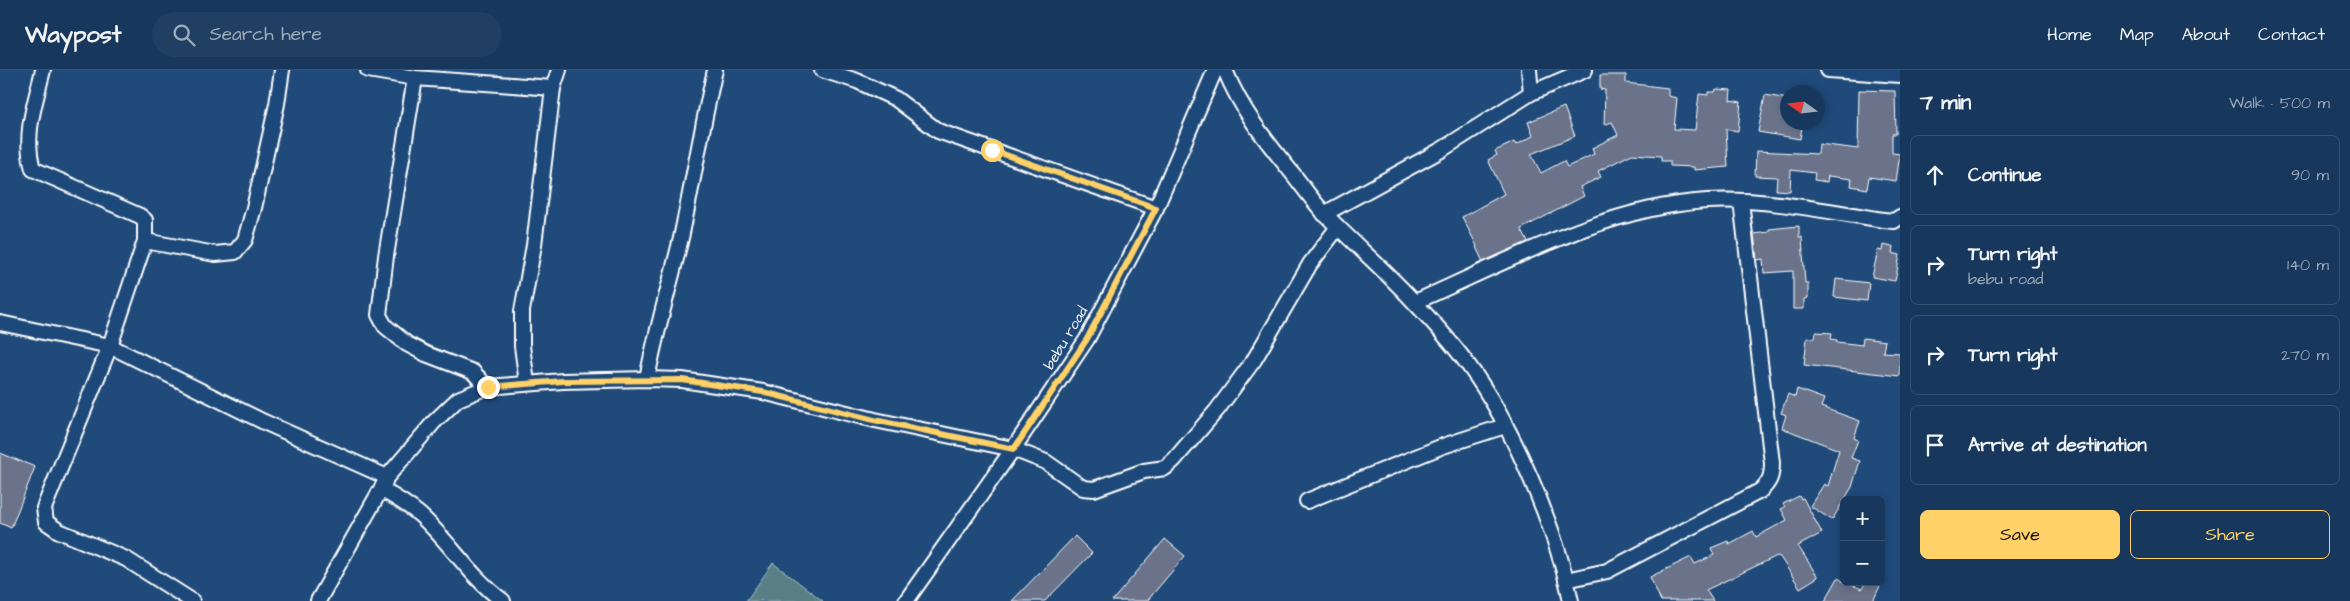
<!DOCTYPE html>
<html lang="en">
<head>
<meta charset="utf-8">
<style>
	:root { --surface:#17385c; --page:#203f62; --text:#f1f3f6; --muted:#9eacbb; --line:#365272; --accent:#ffd166 }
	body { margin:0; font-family:"Architects Daughter",sans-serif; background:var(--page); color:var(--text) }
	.controls { position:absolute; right:15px; bottom:15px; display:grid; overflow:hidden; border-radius:8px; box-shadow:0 2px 8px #0003 }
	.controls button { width:45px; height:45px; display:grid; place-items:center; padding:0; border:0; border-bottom:1px solid var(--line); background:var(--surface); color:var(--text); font:25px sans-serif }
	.compass { position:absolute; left:1780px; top:15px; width:45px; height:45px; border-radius:50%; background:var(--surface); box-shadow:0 2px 8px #0003; rotate:284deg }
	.stop { position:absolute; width:15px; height:15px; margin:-11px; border:4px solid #ffd166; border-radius:50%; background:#fff }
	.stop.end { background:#ffd166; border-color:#fff; box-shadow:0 1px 5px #0008 }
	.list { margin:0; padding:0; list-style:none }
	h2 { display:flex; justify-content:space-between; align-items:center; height:65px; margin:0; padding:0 20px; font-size:21px }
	h2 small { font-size:16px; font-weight:400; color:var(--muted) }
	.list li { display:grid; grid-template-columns:32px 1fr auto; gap:15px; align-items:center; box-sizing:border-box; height:80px; margin:0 10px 10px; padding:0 10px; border:1px solid var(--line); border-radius:8px }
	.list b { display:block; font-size:19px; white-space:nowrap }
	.list p { margin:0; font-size:16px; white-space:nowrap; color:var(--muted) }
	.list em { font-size:16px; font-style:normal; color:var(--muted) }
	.actions { display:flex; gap:10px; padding:15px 20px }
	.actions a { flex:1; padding:11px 0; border:1px solid var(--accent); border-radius:8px; text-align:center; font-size:18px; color:var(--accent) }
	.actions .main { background:var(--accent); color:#111 }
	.icon { flex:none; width:28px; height:28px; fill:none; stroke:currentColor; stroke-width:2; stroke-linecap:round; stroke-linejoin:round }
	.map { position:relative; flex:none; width:1900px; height:531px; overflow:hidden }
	header { display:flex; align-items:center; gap:30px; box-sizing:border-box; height:70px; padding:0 25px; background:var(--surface); border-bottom:1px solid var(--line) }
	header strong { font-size:24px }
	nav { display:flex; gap:28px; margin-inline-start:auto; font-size:18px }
	.search { width:350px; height:45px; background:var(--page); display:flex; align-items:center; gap:12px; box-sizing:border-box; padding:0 18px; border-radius:28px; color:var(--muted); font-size:19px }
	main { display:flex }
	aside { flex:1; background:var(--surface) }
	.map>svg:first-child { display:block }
	.green { fill:#597f84; stroke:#acbfc2 }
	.building { fill:#6a738a; stroke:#fff }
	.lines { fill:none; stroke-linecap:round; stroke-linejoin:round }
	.minor-casing { stroke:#fff; stroke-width:18 }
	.minor { stroke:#1f4a7a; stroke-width:14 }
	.route { stroke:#ffd166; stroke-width:6 }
	.labels { text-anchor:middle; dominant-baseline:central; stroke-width:4.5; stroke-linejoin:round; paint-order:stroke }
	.street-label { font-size:15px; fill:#fff; stroke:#1f4a7a }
</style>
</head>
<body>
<header>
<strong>Waypost</strong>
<div class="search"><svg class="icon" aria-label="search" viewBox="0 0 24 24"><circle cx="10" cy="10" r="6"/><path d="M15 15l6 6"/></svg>Search here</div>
<nav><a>Home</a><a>Map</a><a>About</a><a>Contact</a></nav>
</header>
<main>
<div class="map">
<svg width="1900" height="531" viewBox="0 0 1900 531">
	<rect width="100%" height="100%" fill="#1f4a7a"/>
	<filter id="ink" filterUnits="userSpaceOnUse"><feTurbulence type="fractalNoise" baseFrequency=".02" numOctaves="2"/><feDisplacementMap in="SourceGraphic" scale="10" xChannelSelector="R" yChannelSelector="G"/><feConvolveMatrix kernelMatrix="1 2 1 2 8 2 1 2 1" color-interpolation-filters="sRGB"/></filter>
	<g filter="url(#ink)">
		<polygon class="green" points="773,493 823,531 746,531"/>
		<g class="building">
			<polygon points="1600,5 1626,5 1626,13 1668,18 1668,26 1677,28 1674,59 1695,60 1699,24 1708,25 1708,22 1715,22 1716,19 1731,20 1730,30 1741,32 1738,61 1726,59 1728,97 1694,100 1694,97 1670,96 1670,91 1661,91 1661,86 1632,84 1598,101 1601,107 1580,117 1584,126 1521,159 1528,172 1483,192 1476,177 1477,176 1462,147 1504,124 1488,90 1497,85 1495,81 1514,72 1516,75 1533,66 1528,52 1564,37 1575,66 1531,84 1541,103 1564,91 1567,97 1594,84 1592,78 1618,65 1612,52 1604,55 1605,20 1600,19"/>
			<polygon points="1859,20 1895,21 1896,64 1892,64 1892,83 1900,84 1896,111 1869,107 1867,119 1851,116 1852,109 1828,106 1827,112 1814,110 1815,103 1791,100 1790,121 1776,120 1777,107 1755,106 1756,81 1818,84 1819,74 1858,79"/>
			<polygon points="1765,25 1788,29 1788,52 1803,52 1800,69 1758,62"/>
			<polygon points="1799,156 1799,167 1802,167 1805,213 1808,213 1808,228 1804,229 1804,239 1793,239 1793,201 1764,203 1763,189 1757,190 1754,164 1769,162 1769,159"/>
			<polygon points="1883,175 1893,177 1892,183 1900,185 1895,211 1872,207 1878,180 1882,181"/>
			<polygon points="1836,209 1869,213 1867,231 1834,227"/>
			<polygon points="1816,262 1832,263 1831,269 1837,270 1837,272 1862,275 1863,268 1885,271 1883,282 1900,283 1900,306 1804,295 1807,268 1815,268"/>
			<polygon points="1797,319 1824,329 1821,337 1860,351 1854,368 1858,370 1851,388 1860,391 1852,417 1832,450 1810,436 1824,414 1828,416 1839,380 1782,358 1786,345 1781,343 1788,324 1795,327"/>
			<polygon points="0,383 35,397 11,458 0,453"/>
			<polygon points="1799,426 1801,429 1803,428 1822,463 1798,476 1818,507 1800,518 1780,487 1777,486 1706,520 1713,531 1661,531 1650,507 1691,487 1695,494 1714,485 1711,478 1728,471 1729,474 1753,461 1756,467 1787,450 1781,439 1785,437 1783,434"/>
			<polygon points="1075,466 1092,483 1045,531 1012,531"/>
			<polygon points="1165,469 1185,486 1147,531 1112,531"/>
			<polygon points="1838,508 1844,512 1862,519 1866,512 1882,512 1873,531 1825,531"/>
		</g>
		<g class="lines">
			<defs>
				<g id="minor">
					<path d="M43,0c-8,34 -20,65 -10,99l107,47 5,4v21l-35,105 -66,162 2,14 13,9 67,28 66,42"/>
					<polyline points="368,0 415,8 553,18"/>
					<polyline points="822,0 857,11 896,29 938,61 1156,138"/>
					<path d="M1225,0c16,40 41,71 68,104 11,14 21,29 33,41 29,30 61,57 89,88 19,20 38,41 54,63 44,60 87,162 102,235"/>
					<polyline points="1529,0 1531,23"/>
					<polyline points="1828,0 1900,5"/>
					<polyline points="415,8 386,186 379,245 385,256 407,274 426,284 473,302 487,317"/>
					<polyline points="1324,144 1441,80 1531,23 1585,0"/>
					<polyline points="145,171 215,184 235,182 245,170 254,138 277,34 282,0"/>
					<path d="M1415,232c91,-40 191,-95 292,-101 59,-3 119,10 177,19l10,1 6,-4"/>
					<polyline points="0,253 110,276 264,352 387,407 434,352 458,329 487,317 563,311 647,309 682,310 763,322 875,350 1013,379 1046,392 1083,418 1094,419 1144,401 1165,398 1174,390 1217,340 1254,290 1310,194 1338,157"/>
					<path d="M647,309c9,-48 23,-94 34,-141 12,-56 21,-112 34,-168"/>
					<polyline points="527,313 522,276 522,241 534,175 553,18 559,0"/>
					<path d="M382,420c13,7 26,15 38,25 30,27 50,62 83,86"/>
					<polyline points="1307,431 1443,376 1505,356"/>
					<path d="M1566,510l41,-9 153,-80c10,-9 12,-15 12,-28l-31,-262"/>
					<polyline points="318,531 385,412"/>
					<polyline points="906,531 1013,379 1087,269 1156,138 1215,0"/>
				</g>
			</defs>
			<use href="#minor" class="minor-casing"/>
			<use href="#minor" class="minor"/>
		</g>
	</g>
	<g class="lines" filter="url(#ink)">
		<polyline class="route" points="488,317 563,311 682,310 763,322 874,350 1014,379 1087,269 1156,138 992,80"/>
	</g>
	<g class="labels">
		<g class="street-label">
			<text transform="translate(1066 268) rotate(-59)">bebu road</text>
		</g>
	</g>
</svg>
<div class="controls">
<button>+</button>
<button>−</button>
</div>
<svg class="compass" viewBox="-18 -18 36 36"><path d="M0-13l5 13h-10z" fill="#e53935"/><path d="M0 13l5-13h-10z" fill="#9eacbb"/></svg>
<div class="stop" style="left:992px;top:80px"></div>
<div class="stop end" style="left:488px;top:317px"></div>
</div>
<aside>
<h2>7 min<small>Walk · 500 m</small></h2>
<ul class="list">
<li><svg class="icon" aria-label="ahead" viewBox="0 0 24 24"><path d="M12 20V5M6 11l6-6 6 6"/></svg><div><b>Continue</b></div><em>90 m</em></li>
<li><svg class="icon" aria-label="right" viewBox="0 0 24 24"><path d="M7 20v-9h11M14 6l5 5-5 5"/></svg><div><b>Turn right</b><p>bebu road</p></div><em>140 m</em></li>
<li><svg class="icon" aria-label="right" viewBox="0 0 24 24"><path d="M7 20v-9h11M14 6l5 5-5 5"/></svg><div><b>Turn right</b></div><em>270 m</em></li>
<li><svg class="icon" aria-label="arrive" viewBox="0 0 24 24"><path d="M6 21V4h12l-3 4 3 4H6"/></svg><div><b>Arrive at destination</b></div></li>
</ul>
<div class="actions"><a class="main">Save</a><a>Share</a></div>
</aside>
</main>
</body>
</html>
